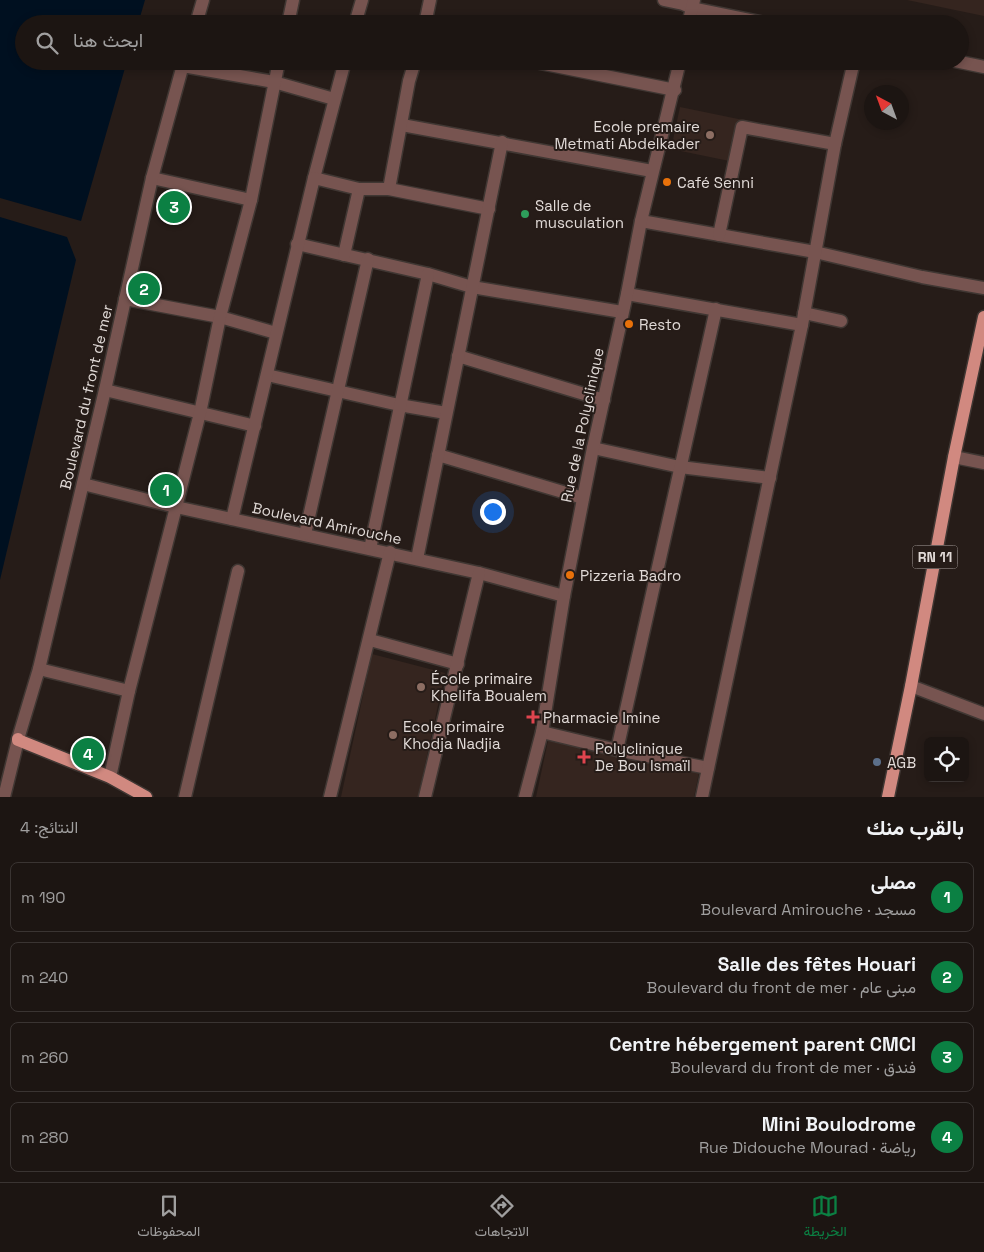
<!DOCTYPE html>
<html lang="ar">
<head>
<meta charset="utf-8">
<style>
	:root { --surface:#1c1512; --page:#251e1b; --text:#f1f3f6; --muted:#a09f9f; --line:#3a3432; --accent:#0b8043 }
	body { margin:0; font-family:"Space Grotesk",Vazirmatn,sans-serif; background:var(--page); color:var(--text); direction:rtl }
	.controls { position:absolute; right:15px; bottom:15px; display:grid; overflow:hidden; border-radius:8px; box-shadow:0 2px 8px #0003 }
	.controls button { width:45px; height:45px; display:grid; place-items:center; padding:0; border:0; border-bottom:1px solid var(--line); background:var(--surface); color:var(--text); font:25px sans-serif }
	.compass { position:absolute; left:864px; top:85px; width:45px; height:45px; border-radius:50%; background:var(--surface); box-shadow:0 2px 8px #0003; rotate:319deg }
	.you { position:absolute; left:492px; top:511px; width:18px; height:18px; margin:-12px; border:4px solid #fff; border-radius:50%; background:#1a73e8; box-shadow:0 0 0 8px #1a73e833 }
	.badge { display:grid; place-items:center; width:32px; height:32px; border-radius:50%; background:var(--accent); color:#fff; font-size:16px; font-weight:700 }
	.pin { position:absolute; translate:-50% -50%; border:2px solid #fff; box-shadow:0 1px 5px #0006 }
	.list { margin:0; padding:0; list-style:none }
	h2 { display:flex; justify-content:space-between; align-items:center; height:65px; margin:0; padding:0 20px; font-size:21px }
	h2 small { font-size:16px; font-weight:400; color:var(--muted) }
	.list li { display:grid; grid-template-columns:32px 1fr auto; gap:15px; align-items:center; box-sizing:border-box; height:70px; margin:0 10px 10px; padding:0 10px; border:1px solid var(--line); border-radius:8px }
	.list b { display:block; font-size:19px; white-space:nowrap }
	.list p { margin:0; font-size:16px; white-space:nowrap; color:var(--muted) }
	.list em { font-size:16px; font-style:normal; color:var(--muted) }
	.icon { flex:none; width:28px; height:28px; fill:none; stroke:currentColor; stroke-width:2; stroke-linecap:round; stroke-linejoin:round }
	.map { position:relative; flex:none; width:984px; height:797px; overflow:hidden; direction:ltr }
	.search { position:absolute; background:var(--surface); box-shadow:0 2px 8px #0003; left:15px; right:15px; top:15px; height:55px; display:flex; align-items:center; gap:12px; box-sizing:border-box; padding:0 18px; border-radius:28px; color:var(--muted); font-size:19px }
	.sheet { height:385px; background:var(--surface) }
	nav { display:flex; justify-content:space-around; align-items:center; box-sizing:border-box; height:70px; border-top:1px solid var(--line); background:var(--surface); font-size:14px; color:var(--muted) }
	nav a { display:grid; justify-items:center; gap:2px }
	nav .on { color:var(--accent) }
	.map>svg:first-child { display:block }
	.built { fill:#35251f }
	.green { fill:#1f3420 }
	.water { fill:#001020 }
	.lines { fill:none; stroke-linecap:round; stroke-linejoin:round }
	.minor-casing { stroke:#403733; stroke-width:15 }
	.major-casing { stroke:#403733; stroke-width:15 }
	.minor { stroke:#775450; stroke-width:12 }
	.major { stroke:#d18980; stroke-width:12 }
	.education-dot { fill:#8d6e63; stroke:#261c18; stroke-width:2 }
	.food-dot { fill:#e8710a; stroke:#261c18; stroke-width:2 }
	.leisure-dot { fill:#2e9e5b; stroke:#261c18; stroke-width:2 }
	.health-dot { fill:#e0444e; stroke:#261c18; stroke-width:2 }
	.service-dot { fill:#5c6f8a; stroke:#261c18; stroke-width:2 }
	.labels { text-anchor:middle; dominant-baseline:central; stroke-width:4; stroke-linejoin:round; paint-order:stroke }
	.shield { fill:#261c18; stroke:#a9a19e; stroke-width:1 }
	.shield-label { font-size:14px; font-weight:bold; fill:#e1dad7 }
	.poi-label { font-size:15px; fill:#e1dad7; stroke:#261c18; text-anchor:start }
	.street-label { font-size:15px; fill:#e1dad7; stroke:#261c18 }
</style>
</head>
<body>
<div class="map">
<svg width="984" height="797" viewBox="0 0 984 797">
	<rect width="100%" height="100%" fill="#261c18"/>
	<g class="built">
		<polygon points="907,0 984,0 984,16"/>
		<polygon points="680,107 748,121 739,163 671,149"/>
		<polygon points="372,654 445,673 418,797 341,797"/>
		<polygon points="548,741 699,773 694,797 536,797"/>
	</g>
	<polygon class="green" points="86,741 98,744 90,769 78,765"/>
	<g class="water">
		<polygon points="0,0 145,0 138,24 24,24 24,61 127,61 81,221 0,198"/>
		<polygon points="0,217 67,237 76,260 0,580"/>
	</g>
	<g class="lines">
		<defs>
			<g id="minor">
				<polyline points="664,0 683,4 692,8 769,24"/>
				<polyline points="196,24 203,0"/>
				<polyline points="288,24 293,0"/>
				<polyline points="355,24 362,0"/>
				<polyline points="425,24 430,0"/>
				<polyline points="688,24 694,0"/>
				<polyline points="530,61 675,90"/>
				<polyline points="955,61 984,67"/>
				<polyline points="183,66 274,82 334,99"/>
				<polyline points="402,125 652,171"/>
				<polyline points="152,178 251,200"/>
				<polyline points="314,178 345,61"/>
				<polyline points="389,189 489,209"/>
				<polyline points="641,221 815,252 922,277 984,288"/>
				<polyline points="719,235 742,127 835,144"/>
				<polyline points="297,244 428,274 472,287 622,312"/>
				<polyline points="344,255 359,189"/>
				<polyline points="627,294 802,325"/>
				<polyline points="125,299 220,317 276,333"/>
				<polyline points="804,313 841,321"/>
				<polyline points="458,356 604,400"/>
				<polyline points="267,375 399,405 446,413"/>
				<polyline points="105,390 255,426"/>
				<polyline points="593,448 680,467 770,478"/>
				<polyline points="438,455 583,498"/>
				<polyline points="954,457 984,463"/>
				<polyline points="83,484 176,507 479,573 564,596"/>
				<polyline points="232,519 314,178 359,189 389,189 409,81 415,61"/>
				<polyline points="305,534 368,259"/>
				<polyline points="370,549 428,274"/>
				<polyline points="417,559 502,142"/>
				<polyline points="370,640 458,664"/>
				<polyline points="39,669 129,691"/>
				<polyline points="911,686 984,714"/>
				<polyline points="542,732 617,750 708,768"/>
				<polyline points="18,739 39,669 105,390 152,178 184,61"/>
				<polyline points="617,750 716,309"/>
				<polyline points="110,777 129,691 200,413 220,317 251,200 279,61"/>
				<polyline points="4,797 18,740"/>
				<polyline points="185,797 238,571"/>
				<polyline points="330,797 390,552"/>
				<polyline points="425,797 479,573"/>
				<polyline points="525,797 542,732 564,596 593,448 627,294 641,221 680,61"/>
				<polyline points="702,797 802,325 835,144 854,61"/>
			</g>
			<g id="major">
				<polyline points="18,739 18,740 110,777 146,797"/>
				<polyline points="888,797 911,686 954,457 984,317"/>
			</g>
		</defs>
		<use href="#minor" class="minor-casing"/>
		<use href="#major" class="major-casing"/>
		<use href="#minor" class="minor"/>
		<use href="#major" class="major"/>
	</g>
	<g class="education-dot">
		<circle cx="710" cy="135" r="5"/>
		<circle cx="421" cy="687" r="5"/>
		<circle cx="393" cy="735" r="5"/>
	</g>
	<g class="food-dot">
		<circle cx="667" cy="182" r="5"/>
		<circle cx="629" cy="324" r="5"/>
		<circle cx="570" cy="575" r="5"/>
	</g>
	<circle class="leisure-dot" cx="525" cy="214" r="5"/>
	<g class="health-dot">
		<path d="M530.5 709.5h5v5h5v5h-5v5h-5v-5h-5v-5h5z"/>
		<path d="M581.5 749.5h5v5h5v5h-5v5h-5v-5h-5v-5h5z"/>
	</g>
	<circle class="service-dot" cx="877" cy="762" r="5"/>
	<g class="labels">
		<rect class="shield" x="912.5" y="545.5" width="45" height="23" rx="4"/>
		<g class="shield-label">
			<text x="935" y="557">RN 11</text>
		</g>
		<g class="poi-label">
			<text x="700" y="126" text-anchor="end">Ecole premaire<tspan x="700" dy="17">Metmati Abdelkader</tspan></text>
			<text x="677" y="182">Café Senni</text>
			<text x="535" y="205">Salle de<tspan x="535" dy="17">musculation</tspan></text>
			<text x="639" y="324">Resto</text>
			<text x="580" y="575">Pizzeria Badro</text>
			<text x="431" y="678">École primaire<tspan x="431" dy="17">Khelifa Boualem</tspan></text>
			<text x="543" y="717">Pharmacie Imine</text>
			<text x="403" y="726">Ecole primaire<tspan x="403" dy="17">Khodja Nadjia</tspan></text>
			<text x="595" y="748">Polyclinique<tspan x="595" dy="17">De Bou Ismaïl</tspan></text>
			<text x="887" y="762">AGB</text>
		</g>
		<g class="street-label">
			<text transform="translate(86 397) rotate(-77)">Boulevard du front de mer</text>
			<text transform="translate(582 425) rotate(-78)">Rue de la Polyclinique</text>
			<text transform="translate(327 523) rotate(12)">Boulevard Amirouche</text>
		</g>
	</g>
</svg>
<div class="controls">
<button><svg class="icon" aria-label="locate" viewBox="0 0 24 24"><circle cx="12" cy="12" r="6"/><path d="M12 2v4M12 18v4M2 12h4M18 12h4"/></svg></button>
</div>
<svg class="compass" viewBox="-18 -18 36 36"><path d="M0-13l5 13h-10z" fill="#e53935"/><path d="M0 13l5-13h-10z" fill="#a09f9f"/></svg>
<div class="you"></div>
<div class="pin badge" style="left:166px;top:490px">1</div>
<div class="pin badge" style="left:144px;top:289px">2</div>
<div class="pin badge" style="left:174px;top:207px">3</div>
<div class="pin badge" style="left:88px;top:754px">4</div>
<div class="search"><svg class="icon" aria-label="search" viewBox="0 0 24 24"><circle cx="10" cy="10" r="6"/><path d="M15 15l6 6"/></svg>ابحث هنا</div>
</div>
<section class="sheet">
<h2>بالقرب منك<small>النتائج: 4</small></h2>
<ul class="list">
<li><span class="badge">1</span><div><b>مصلى</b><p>مسجد · Boulevard Amirouche</p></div><em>190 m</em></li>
<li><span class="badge">2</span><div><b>Salle des fêtes Houari</b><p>مبنى عام · Boulevard du front de mer</p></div><em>240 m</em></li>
<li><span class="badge">3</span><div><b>Centre hébergement parent CMCI</b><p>فندق · Boulevard du front de mer</p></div><em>260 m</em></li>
<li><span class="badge">4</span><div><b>Mini Boulodrome</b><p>رياضة · Rue Didouche Mourad</p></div><em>280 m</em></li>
</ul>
</section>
<nav>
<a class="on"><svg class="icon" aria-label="map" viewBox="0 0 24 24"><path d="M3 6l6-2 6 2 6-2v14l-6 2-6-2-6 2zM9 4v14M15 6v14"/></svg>الخريطة</a>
<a><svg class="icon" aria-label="directions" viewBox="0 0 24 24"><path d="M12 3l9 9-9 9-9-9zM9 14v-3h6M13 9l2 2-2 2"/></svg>الاتجاهات</a>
<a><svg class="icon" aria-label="saved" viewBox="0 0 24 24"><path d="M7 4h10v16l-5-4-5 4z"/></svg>المحفوظات</a>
</nav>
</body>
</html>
